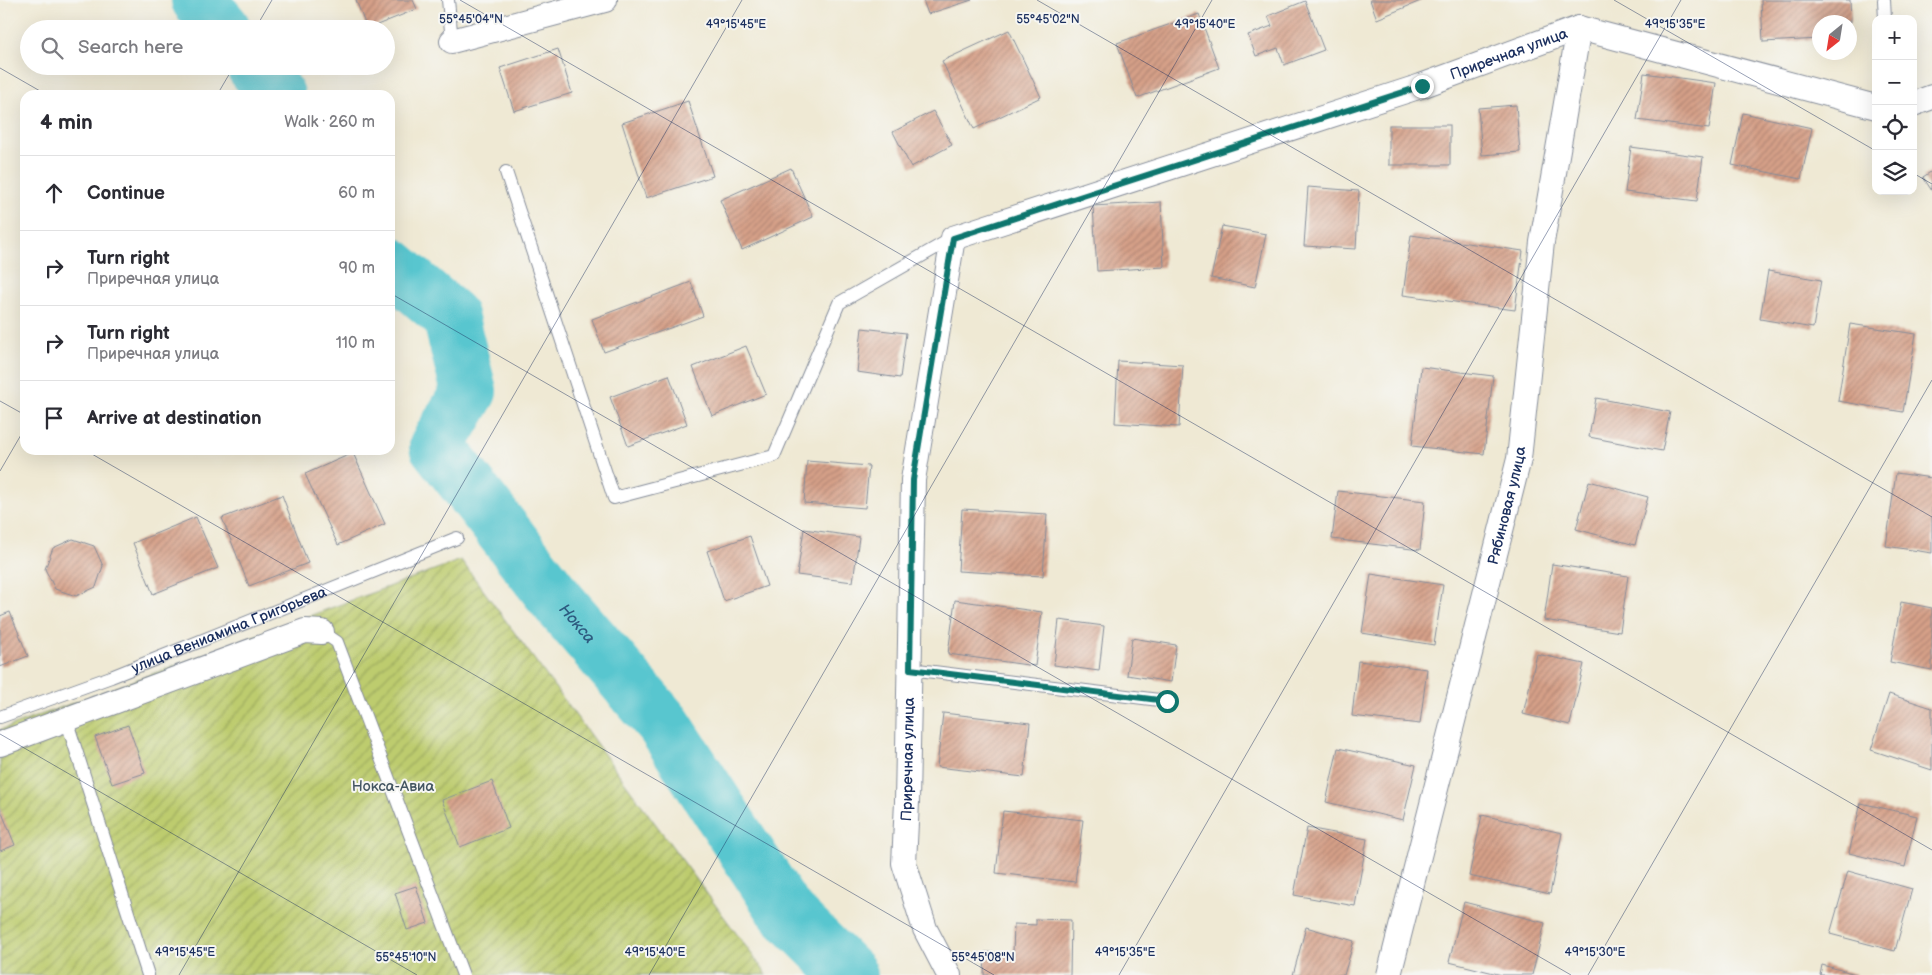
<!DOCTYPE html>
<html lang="en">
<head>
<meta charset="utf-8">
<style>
	:root { --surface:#fff; --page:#f7f7f7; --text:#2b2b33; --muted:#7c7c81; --line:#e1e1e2 }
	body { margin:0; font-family:"Balsamiq Sans",sans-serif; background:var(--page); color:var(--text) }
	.controls { position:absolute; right:15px; top:15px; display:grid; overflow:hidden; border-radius:10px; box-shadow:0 5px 20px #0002 }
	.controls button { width:45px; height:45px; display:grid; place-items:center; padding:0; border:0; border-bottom:1px solid var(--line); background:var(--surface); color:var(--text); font:25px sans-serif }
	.compass { position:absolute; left:1812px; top:15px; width:45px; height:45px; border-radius:50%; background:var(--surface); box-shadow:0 5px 20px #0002; rotate:210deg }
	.stop { position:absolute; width:15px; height:15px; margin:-11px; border:4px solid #0f766e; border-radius:50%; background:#fff }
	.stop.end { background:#0f766e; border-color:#fff; box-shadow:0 1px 5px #0008 }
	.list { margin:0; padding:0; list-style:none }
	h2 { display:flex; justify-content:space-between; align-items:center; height:65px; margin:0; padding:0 20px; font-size:21px }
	h2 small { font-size:16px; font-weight:400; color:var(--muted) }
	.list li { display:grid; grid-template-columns:32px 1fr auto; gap:15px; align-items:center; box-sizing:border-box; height:75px; padding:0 20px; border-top:1px solid var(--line) }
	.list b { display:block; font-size:19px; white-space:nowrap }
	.list p { margin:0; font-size:16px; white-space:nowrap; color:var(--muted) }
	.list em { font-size:16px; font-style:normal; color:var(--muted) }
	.icon { flex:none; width:28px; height:28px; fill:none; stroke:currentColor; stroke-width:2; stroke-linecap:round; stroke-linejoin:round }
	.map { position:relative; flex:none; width:1932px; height:975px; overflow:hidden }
	.search { position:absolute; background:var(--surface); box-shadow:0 5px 20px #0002; left:20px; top:20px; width:375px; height:55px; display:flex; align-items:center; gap:12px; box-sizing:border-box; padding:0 18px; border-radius:28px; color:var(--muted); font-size:19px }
	.panel { position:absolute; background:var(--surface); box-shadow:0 5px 20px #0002; left:20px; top:90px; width:375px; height:365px; border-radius:15px }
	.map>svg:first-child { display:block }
	.garden { fill:url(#garden-furrows); stroke:#6c7e66 }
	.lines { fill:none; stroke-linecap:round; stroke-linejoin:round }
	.river { stroke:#59c6cf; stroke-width:56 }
	.building { fill:url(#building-hatch) }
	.lane-casing { stroke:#858c99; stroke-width:14 }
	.street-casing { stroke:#858c99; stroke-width:26 }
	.lane { stroke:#fff; stroke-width:12 }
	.street { stroke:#fff; stroke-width:24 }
	.route { stroke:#0f766e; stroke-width:6 }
	.ticks { fill:none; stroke:#1b2f5e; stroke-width:1; stroke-opacity:0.45 }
	.labels { text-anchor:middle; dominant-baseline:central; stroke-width:4; stroke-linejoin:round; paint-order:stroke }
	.street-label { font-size:15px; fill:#1b2f5e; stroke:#f6f6f2 }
	.park-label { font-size:15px; fill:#445662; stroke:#f6f6f2 }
	.water-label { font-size:16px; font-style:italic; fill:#2e5c80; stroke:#f6f6f2 }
	.ticks-label { font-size:12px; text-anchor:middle; fill:#1b2f5e; stroke:#f6f6f2; stroke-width:4; stroke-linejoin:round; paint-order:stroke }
</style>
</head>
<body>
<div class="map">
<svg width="1932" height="975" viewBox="0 0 1932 975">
	<defs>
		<pattern id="garden-furrows" width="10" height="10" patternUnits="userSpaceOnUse" patternTransform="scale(1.25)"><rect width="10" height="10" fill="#bdcc6e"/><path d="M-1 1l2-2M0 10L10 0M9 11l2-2" fill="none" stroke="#99a65e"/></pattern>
		<pattern id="building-hatch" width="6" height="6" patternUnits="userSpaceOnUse" patternTransform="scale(1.25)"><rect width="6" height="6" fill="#d6a088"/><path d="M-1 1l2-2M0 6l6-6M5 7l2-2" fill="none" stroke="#ad8372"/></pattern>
	</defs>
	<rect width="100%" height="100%" fill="#f6f6f2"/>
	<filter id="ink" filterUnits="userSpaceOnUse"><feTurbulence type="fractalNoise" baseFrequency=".02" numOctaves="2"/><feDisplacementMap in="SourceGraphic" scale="10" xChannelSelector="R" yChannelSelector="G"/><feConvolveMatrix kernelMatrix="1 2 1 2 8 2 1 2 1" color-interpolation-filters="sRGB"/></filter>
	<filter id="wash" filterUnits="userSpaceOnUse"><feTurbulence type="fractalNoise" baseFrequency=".0096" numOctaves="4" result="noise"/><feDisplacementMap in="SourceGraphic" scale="20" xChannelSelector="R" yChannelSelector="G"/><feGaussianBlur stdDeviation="1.12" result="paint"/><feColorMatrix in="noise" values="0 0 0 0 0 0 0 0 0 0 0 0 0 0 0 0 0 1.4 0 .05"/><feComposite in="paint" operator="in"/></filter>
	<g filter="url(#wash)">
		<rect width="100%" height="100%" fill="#efe9d4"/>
		<polygon class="garden" points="461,560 767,975 0,975 0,730"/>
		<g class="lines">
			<g class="river">
				<polyline points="199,0 223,29"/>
				<polyline points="254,66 277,95"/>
				<path id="s1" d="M390,265l60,51 19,75 -32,55 123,158 104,121 121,186 65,64"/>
			</g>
		</g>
		<g id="blocks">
			<g class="building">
				<polygon points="356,0 413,0 417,9 367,29"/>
				<polygon points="923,0 972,0 928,14"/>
				<polygon points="1370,0 1423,0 1377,19"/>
				<polygon points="1761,0 1850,0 1851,22 1820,22 1820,39 1763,42"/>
				<polygon points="1305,1 1324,50 1284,65 1278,48 1256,56 1248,35 1272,26 1268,16"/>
				<polygon points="1199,14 1219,68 1137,98 1117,43"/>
				<polygon points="1009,30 1041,97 974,129 942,61"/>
				<polygon points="558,49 572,93 514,111 500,68"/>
				<polygon points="1644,73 1716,83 1709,129 1637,120"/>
				<polygon points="688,101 713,176 646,198 622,123"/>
				<polygon points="1516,105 1520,152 1482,155 1478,108"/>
				<polygon points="933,111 952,145 911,167 893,132"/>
				<polygon points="1743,113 1812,128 1801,179 1732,165"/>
				<rect x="1389" y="125" width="61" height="40"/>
				<polygon points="1631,147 1703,157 1697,201 1625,192"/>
				<polygon points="791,168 813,217 742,250 720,200"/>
				<polygon points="1932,171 1932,191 1923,177"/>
				<polygon points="1308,187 1359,191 1356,249 1304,246"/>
				<polygon points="1161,202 1164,267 1097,271 1093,206"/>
				<polygon points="1222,226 1266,234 1255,287 1211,278"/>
				<polygon points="1411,235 1523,251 1515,310 1403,295"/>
				<polygon points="1768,271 1821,280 1813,328 1760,319"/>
				<polygon points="691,282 703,316 604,352 592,319"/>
				<polygon points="1850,324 1916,334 1903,412 1838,401"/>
				<polygon points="862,328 906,333 900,378 857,372"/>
				<polygon points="746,346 766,394 712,416 693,367"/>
				<polygon points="1118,361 1183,365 1179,427 1115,423"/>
				<polygon points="1421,367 1493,376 1484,454 1412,446"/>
				<polygon points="669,375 687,424 628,446 610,397"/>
				<polygon points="1596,398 1670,412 1662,451 1589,437"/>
				<polygon points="353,453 385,524 338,545 305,474"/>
				<polygon points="807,461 869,466 865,508 804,503"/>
				<polygon points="1896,473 1932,478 1932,553 1886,546"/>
				<polygon points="1589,481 1648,497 1635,545 1576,529"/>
				<polygon points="1338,491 1425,501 1420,550 1332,539"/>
				<polygon points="282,495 308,563 249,586 222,518"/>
				<polygon points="962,509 1047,514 1043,576 958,571"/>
				<polygon points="196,517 218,568 153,594 133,543"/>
				<polygon points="804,529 859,537 853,582 797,575"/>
				<polygon points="750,536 767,586 724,601 707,551"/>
				<polygon points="73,539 94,546 103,566 96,587 76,596 55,589 45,569 53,548"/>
				<polygon points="1552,564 1628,576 1620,632 1544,620"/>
				<polygon points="1371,574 1443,585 1434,645 1362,633"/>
				<polygon points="955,600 1042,612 1035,666 948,654"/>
				<polygon points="1901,602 1932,608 1932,670 1890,662"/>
				<polygon points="10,612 28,656 0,667 0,616"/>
				<polygon points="1059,620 1104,626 1099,671 1054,665"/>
				<polygon points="1132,638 1176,645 1171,682 1127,675"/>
				<polygon points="1537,654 1584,664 1570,725 1523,714"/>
				<polygon points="1358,661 1427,669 1420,724 1352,716"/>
				<polygon points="1889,694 1932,708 1932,770 1871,750"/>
				<polygon points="943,713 1030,723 1024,777 937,767"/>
				<polygon points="128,725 145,773 112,784 95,737"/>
				<polygon points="1338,748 1416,765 1403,820 1326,802"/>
				<polygon points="492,781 509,828 460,847 442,800"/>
				<polygon points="1861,803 1917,816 1905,867 1849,853"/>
				<polygon points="0,808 15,845 0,851"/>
				<polygon points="1003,811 1083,820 1075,882 996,873"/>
				<polygon points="1482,815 1562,833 1550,894 1469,876"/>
				<polygon points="1307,828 1367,839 1355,906 1294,895"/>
				<polygon points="1848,871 1912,889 1895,951 1830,934"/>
				<polygon points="416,886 428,923 407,930 395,893"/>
				<polygon points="1464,902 1545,923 1532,975 1502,975 1449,962"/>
				<polygon points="1036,919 1071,920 1070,975 984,975 985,952 1013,953 1014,924 1036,925"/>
				<polygon points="1306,927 1354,941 1344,975 1293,975"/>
				<polygon points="1822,965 1856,974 1856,975 1820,975"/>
			</g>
		</g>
	</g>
	<g filter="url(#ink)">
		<use href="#blocks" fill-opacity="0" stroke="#858c99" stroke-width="1"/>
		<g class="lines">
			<defs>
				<g id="lane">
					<polyline points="448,0 452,41"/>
					<polyline points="1884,0 1885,19"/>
					<polyline points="506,172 614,498 774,456 839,303 953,238"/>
					<polyline points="322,632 337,642 463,975"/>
					<polyline points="910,669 1167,701"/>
					<path id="s2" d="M0,717l111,-40 346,-139"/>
					<polyline points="66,719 148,975"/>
				</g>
				<g id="street">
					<polyline points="1579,28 1876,107"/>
					<polyline points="452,41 605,0"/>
					<polyline points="1913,104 1932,97"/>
					<polyline points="0,744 305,631 322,632"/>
					<path id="s3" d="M949,975l-24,-46 -21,-66 3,-61 6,-322 40,-242 468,-152 158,-58"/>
					<path id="s4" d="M1389,975l130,-516 23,-217 37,-214"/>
				</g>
			</defs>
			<use href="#lane" class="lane-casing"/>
			<use href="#street" class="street-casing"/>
			<use href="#lane" class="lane"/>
			<use href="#street" class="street"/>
		</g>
	</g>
	<g class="lines" filter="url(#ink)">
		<polyline class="route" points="1167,701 910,669 913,480 953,238 1422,86"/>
	</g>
	<path class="ticks" d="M460,0l1472,850M1037,0l895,517M1614,0l262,151M255,29l17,-29M0,68l47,27M217,95l17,-29M1913,173l19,11M390,293l1181,682M0,401l25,14M85,450l909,525M0,471l25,-43M0,734l417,241M179,975l563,-975M649,975l563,-975M1119,975l562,-975M1588,975l344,-595"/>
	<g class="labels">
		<g class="street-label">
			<text stroke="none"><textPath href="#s3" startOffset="1335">Приречная улица</textPath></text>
			<text stroke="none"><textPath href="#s4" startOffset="484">Рябиновая улица</textPath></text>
			<text stroke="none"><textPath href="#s2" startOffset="245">улица Вениамина Григорьева</textPath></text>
			<text stroke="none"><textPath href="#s3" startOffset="225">Приречная улица</textPath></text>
		</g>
		<g class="park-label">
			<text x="393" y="786">Нокса-Авиа</text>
		</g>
		<g class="water-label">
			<text stroke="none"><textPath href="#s1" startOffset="446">Нокса</textPath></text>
		</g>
	</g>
	<g class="ticks-label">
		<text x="1048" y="23">55°45'02"N</text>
		<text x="471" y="23">55°45'04"N</text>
		<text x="736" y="28">49°15'45"E</text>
		<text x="1205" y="28">49°15'40"E</text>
		<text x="1675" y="28">49°15'35"E</text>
		<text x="185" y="956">49°15'45"E</text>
		<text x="655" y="956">49°15'40"E</text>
		<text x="1125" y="956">49°15'35"E</text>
		<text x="1595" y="956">49°15'30"E</text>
		<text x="406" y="961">55°45'10"N</text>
		<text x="983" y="961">55°45'08"N</text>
	</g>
</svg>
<div class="controls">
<button>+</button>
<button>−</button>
<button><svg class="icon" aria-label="locate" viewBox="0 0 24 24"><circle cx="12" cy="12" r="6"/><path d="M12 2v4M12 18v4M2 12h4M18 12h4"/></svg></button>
<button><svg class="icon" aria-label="layers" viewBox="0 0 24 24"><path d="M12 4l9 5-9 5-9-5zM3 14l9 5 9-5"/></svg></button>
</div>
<svg class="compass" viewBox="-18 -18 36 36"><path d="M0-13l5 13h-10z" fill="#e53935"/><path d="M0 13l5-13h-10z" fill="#7c7c81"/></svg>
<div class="stop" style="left:1167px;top:701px"></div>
<div class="stop end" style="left:1422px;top:86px"></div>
<div class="search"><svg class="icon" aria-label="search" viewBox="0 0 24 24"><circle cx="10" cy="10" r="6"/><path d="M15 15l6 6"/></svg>Search here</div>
<section class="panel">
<h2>4 min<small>Walk · 260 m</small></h2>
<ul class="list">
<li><svg class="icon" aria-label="ahead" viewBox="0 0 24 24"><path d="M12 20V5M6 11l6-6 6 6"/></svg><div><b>Continue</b></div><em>60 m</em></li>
<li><svg class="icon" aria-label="right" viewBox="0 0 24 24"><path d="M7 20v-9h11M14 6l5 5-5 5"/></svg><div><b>Turn right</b><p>Приречная улица</p></div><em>90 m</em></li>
<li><svg class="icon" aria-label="right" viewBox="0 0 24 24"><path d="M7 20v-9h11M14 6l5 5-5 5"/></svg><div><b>Turn right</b><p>Приречная улица</p></div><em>110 m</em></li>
<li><svg class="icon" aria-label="arrive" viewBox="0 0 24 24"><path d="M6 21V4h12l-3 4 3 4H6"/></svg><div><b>Arrive at destination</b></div></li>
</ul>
</section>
</div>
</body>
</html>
